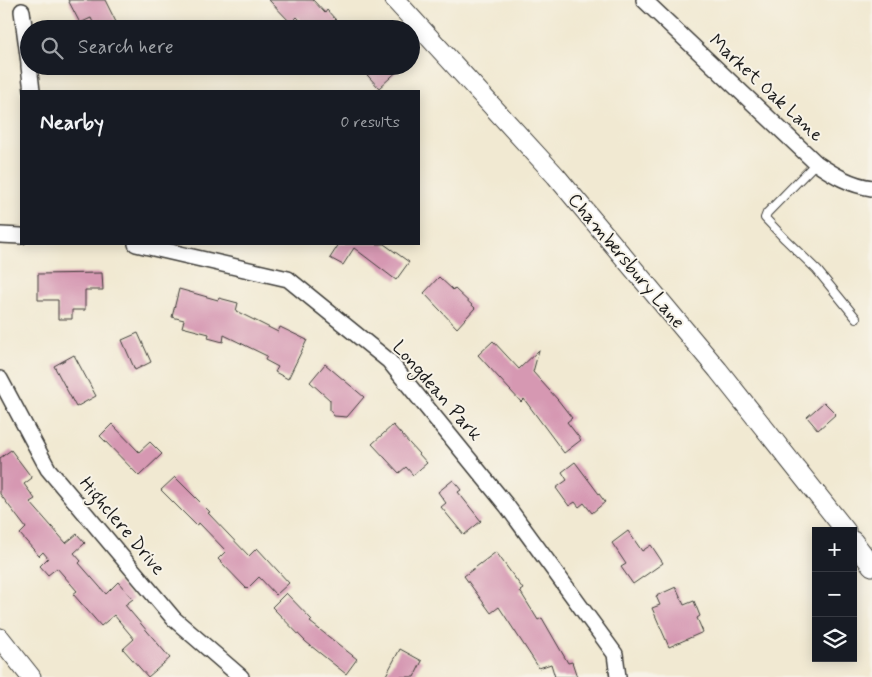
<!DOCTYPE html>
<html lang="en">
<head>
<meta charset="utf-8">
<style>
	:root { --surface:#171b24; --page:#20242c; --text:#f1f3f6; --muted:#9ea1a6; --line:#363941 }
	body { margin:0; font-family:Mynerve,sans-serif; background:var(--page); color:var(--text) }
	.controls { position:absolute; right:15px; bottom:15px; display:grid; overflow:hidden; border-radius:0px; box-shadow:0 2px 12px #0003 }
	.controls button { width:45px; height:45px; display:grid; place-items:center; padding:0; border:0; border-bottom:1px solid var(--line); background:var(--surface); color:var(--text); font:25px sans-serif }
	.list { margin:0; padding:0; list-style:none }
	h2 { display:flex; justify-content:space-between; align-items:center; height:65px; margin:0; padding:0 20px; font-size:21px }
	h2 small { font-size:16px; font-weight:400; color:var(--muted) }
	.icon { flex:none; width:28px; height:28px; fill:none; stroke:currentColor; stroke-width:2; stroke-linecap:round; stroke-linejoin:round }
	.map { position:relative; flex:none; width:872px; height:677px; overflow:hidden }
	.search { position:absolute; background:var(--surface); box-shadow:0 2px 12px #0003; left:20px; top:20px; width:400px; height:55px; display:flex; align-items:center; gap:12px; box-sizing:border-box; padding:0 18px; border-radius:28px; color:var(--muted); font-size:19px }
	.panel { position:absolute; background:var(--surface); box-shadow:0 2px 12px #0003; left:20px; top:90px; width:400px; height:155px; border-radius:0px }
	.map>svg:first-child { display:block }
	.building { fill:#d698b2 }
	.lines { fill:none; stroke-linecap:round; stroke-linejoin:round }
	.service-casing { stroke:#3c3b37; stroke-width:10 }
	.minor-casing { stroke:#3c3b37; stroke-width:18 }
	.tertiary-casing { stroke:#3c3b37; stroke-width:21 }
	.service { stroke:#fff; stroke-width:8 }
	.minor { stroke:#fff; stroke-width:15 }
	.tertiary { stroke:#fff; stroke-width:19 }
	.labels { text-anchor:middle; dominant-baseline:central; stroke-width:4; stroke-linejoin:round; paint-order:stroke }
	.street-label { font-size:19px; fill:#1c1c1c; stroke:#f7f3e8 }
</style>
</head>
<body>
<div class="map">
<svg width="872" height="677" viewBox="0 0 872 677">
	<rect width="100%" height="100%" fill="#f7f3e8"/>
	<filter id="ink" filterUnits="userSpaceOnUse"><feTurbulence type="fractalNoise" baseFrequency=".02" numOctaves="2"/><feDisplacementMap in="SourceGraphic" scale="10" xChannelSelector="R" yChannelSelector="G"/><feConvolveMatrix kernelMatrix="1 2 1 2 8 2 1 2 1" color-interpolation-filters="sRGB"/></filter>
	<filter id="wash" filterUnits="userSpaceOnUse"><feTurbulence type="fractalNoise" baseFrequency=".0096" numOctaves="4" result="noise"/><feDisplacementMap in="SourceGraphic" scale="20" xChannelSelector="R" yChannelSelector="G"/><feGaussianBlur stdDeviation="1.12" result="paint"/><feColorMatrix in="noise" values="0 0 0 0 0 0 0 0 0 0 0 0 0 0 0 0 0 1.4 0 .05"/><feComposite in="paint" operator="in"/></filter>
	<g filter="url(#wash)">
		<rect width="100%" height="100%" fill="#f1e9d2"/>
		<g id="blocks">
			<g class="building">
				<polygon points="68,0 105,0 116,22 102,29 96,29 91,18 80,23"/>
				<polygon points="269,0 313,0 325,13 327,10 344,29 313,29 308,23 305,25 297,17 291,23"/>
				<polygon points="359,66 403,66 379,88"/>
				<polygon points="339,244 384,244 409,262 396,280 354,248 343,265 330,258"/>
				<polygon points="102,273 103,290 85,290 85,310 72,310 72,319 58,319 58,300 38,300 38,274"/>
				<polygon points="439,277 453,290 454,288 475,308 457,328 424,293"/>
				<polygon points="179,289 218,300 219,298 238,303 236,311 278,332 280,327 307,340 288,379 275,372 278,367 265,360 267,356 224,335 223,342 208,338 209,334 182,327 184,320 172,317"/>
				<polygon points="138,333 151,362 135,370 122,340"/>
				<polygon points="493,341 519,369 539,350 533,372 558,400 572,418 567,422 581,440 564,453 524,399 521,402 478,355"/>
				<polygon points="74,355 96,396 76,407 54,366"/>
				<polygon points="325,364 364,397 347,417 334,416 330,410 330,400 310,382"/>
				<polygon points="824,402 836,414 818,430 807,417"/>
				<polygon points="112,424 139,452 150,442 162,454 139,476 100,436"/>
				<polygon points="393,425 427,463 413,475 406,467 399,473 372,444"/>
				<polygon points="11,450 32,478 24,484 35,499 30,502 66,543 77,534 85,543 74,553 81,561 79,563 106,594 118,582 133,599 125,605 170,658 148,677 123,649 134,639 114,615 101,626 73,594 77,591 57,568 48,575 40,566 48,558 43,552 39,556 20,534 26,528 0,494 0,458"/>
				<polygon points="575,462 605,502 592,513 584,503 579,507 575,502 569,506 556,488 567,480 562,472"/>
				<polygon points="175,477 210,512 208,513 249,556 257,548 289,583 276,595 259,577 247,589 218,559 226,551 199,523 196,525 161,490"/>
				<polygon points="453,480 461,490 458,492 481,521 464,535 441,507 446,503 438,492"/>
				<polygon points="628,531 642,551 651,545 663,563 633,584 621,567 626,564 612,543"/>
				<polygon points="496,552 523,589 520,591 538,620 542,618 568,663 572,662 577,677 555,677 551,664 539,668 499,607 491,613 464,576"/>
				<polygon points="676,587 684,605 694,601 700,616 697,618 703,632 669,647 652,608 660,605 656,596"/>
				<polygon points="286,593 312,620 310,622 357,659 346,674 306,642 272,607"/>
				<polygon points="400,649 422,661 414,677 385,677"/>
			</g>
		</g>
	</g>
	<g filter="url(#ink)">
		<use href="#blocks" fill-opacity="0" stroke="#3c3b37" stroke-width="1"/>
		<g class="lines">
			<defs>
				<polyline id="service" points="816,163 767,213 765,218 785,239 817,270 856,318"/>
				<g id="minor">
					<path d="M644,0l172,163c18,12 34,22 56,25"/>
					<polyline points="22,11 29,63"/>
					<polyline points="29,66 32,91"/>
					<polyline points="0,235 21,236"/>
					<polyline points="136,244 288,279 389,361 507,506 615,654 618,677"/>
					<polyline points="0,379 48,469 174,619 241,677"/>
				</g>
				<g id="tertiary">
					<polyline points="395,0 556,176 718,370 846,531"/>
					<polyline points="853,541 872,566"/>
					<polyline points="0,638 31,677"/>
				</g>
			</defs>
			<use href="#service" class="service-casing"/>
			<use href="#minor" class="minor-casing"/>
			<use href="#tertiary" class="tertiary-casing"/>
			<use href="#service" class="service"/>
			<use href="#minor" class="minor"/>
			<use href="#tertiary" class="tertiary"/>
		</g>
	</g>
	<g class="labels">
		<g class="street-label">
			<text transform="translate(766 88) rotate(43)">Market Oak Lane</text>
			<text transform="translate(626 261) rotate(50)">Chambersbury Lane</text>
			<text transform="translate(437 391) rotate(49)">Longdean Park</text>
			<text transform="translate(122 526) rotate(50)">Highclere Drive</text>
		</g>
	</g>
</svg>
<div class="controls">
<button>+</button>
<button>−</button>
<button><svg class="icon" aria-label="layers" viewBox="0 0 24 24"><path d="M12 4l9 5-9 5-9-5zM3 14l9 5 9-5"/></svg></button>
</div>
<div class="search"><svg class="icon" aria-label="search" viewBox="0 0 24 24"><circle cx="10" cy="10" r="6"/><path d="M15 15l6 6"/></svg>Search here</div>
<section class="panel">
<h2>Nearby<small>0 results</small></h2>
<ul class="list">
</ul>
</section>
</div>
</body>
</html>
